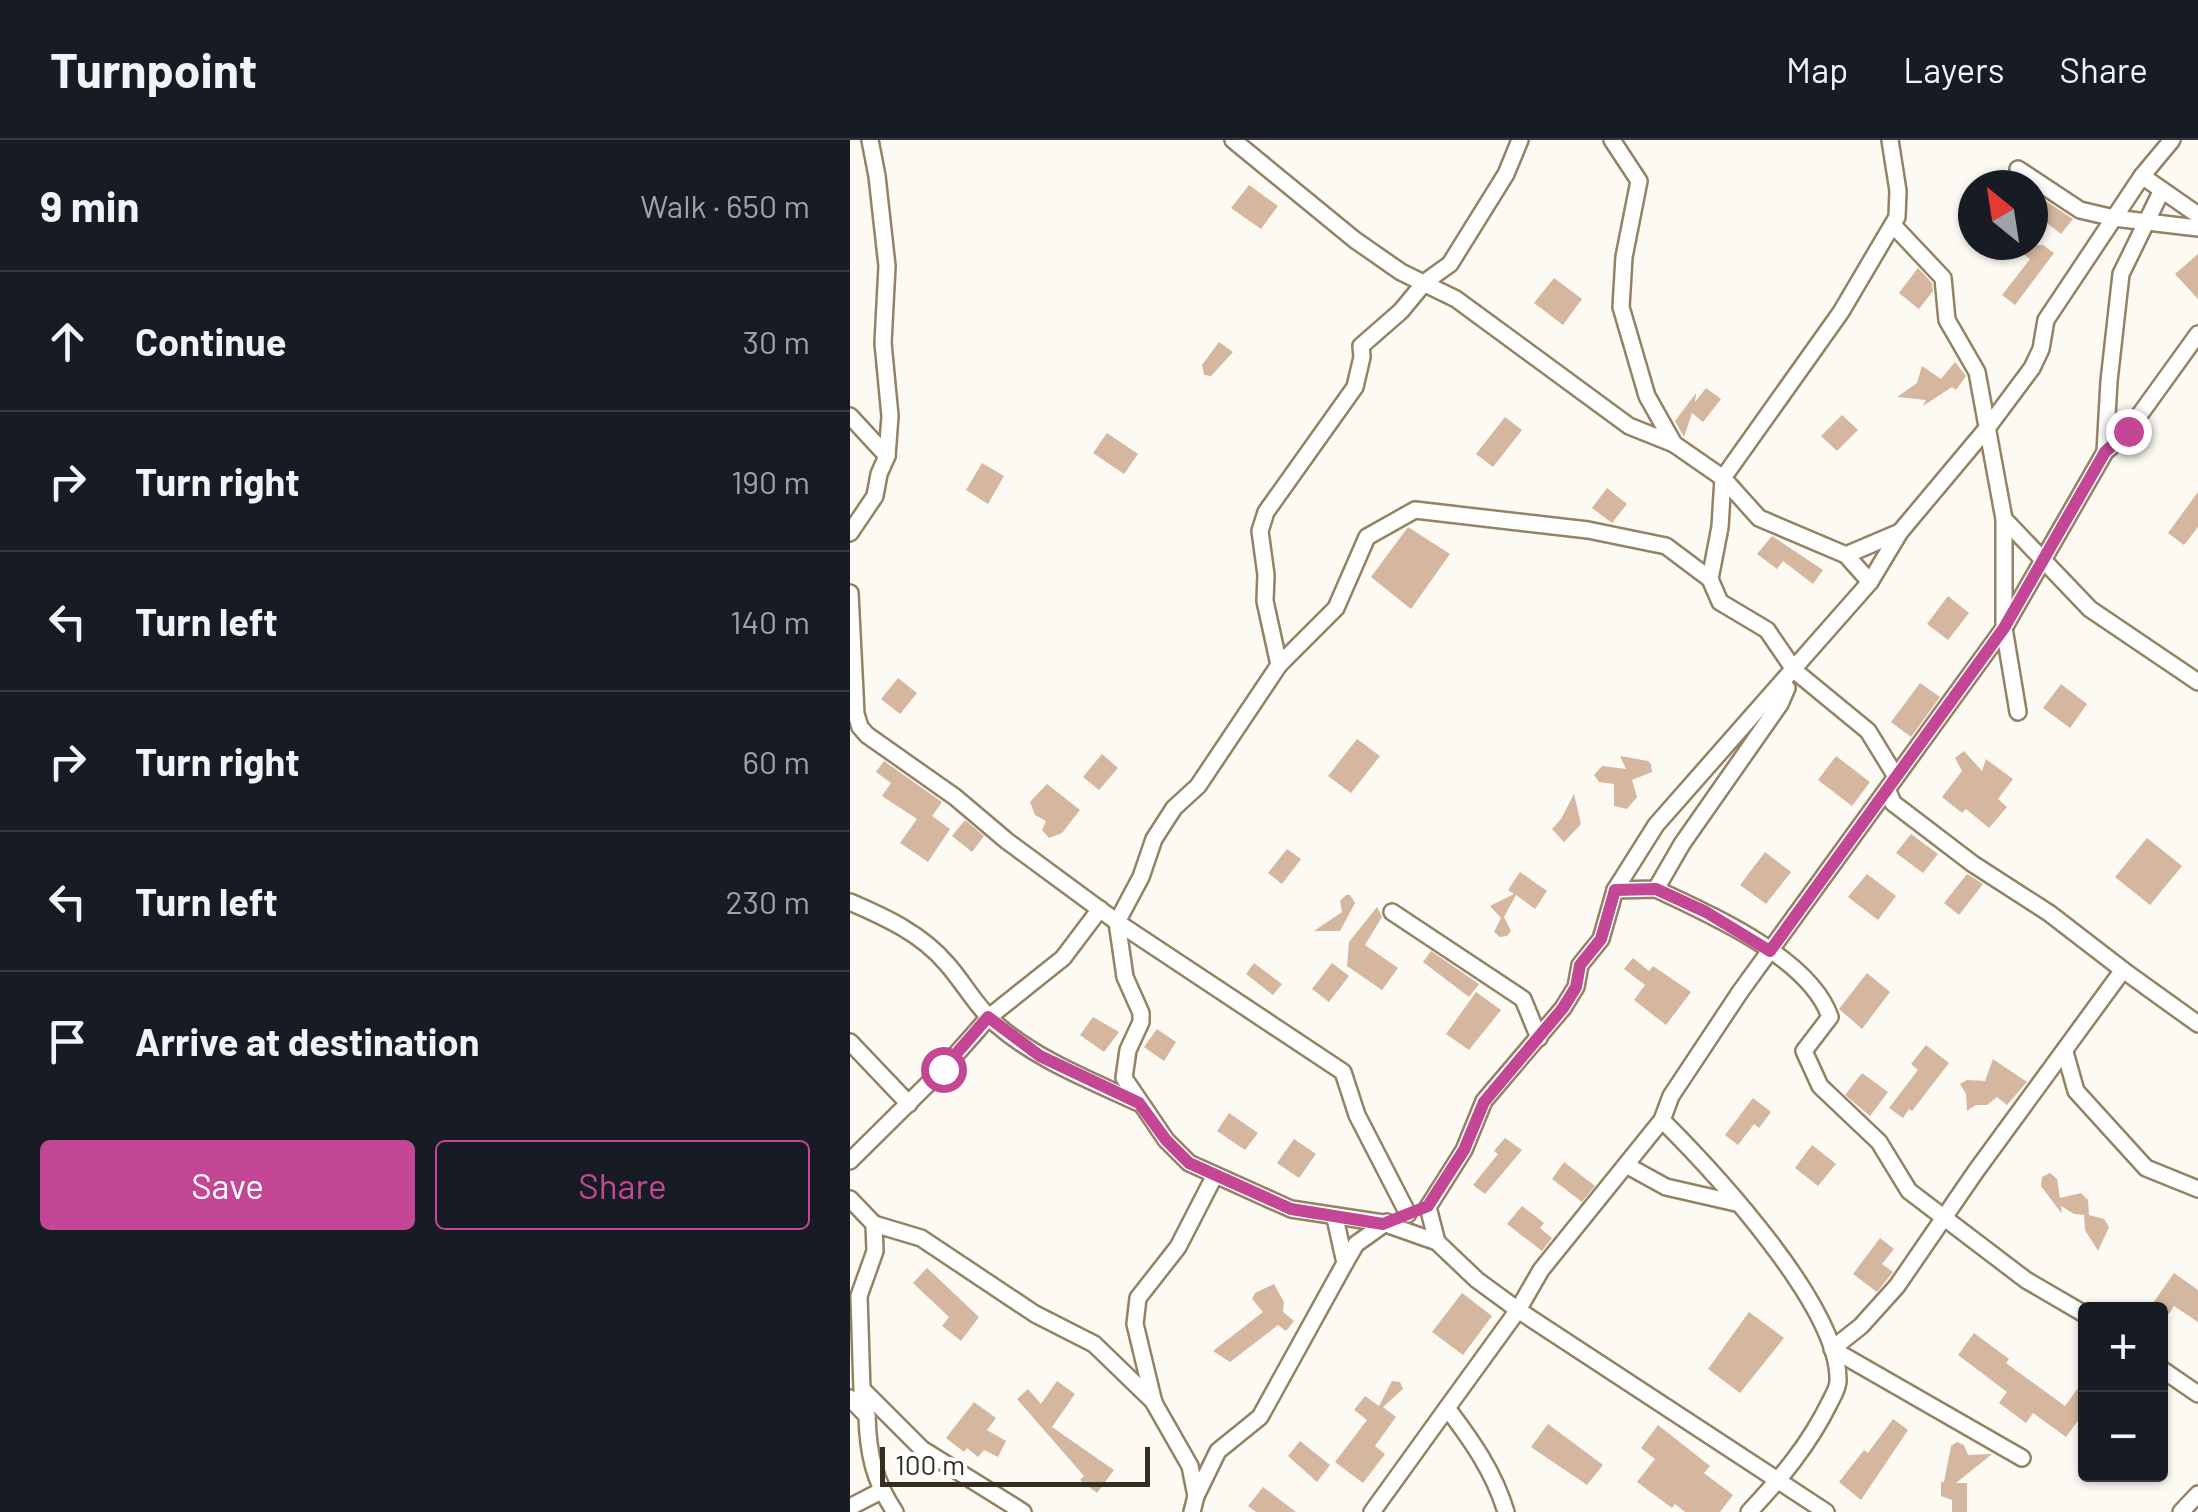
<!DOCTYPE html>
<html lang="en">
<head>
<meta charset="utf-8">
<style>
	:root { --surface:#171b24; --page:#242831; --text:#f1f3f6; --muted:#9ea1a6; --line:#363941; --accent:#c44796 }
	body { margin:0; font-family:Barlow,sans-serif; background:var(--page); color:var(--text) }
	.controls { position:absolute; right:30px; bottom:30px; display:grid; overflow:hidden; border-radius:10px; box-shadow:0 2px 8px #0004 }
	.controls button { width:90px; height:90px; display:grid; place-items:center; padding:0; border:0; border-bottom:2px solid var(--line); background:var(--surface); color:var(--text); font:50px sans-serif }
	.compass { position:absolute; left:1108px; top:30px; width:90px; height:90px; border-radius:50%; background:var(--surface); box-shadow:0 2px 8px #0004; rotate:330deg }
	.scale { position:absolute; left:30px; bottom:25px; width:270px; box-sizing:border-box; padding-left:10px; border:5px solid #342e21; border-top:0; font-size:28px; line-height:35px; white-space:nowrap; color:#342e21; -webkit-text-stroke:8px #fff; paint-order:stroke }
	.stop { position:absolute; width:30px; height:30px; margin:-22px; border:8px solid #c44796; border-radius:50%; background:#fff }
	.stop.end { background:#c44796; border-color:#fff; box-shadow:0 2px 10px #0008 }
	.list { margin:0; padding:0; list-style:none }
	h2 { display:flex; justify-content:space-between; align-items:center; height:130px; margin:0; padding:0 40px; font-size:42px }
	h2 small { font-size:32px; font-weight:400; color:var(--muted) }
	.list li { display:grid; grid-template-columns:65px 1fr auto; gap:30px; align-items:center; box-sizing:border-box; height:140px; padding:0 40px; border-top:2px solid var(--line) }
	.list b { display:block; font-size:38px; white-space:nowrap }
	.list em { font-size:32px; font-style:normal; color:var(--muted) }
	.actions { display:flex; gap:20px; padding:30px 40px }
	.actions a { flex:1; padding:22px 0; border:2px solid var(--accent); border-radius:10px; text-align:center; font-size:35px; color:var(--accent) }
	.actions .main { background:var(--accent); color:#fff }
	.icon { flex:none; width:55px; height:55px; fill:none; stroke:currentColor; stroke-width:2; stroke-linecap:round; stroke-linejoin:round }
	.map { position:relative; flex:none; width:1348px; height:1372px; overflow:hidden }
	header { display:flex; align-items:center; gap:60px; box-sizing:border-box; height:140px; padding:0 50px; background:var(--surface); border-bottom:2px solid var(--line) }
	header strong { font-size:48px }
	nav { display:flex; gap:55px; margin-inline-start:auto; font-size:35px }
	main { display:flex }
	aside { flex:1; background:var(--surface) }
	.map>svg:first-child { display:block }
	.building { fill:#d4b79e }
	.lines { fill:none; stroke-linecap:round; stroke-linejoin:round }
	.street-casing { stroke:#938364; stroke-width:20 }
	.street { stroke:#fff; stroke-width:15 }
	.route { stroke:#c44796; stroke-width:12 }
</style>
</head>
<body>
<header>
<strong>Turnpoint</strong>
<nav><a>Map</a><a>Layers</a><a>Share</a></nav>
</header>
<main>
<aside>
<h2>9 min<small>Walk · 650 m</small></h2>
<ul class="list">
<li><svg class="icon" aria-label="ahead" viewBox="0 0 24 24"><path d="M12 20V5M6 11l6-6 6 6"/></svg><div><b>Continue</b></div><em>30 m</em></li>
<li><svg class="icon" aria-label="right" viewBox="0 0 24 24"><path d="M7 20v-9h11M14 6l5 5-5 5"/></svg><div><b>Turn right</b></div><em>190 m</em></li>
<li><svg class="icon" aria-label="left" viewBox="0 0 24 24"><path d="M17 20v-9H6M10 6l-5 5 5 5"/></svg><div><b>Turn left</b></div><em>140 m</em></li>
<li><svg class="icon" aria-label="right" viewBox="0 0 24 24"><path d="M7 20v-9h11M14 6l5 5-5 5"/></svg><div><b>Turn right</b></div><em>60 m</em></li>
<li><svg class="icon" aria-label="left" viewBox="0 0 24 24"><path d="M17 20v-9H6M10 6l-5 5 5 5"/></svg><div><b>Turn left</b></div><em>230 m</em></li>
<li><svg class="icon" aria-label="arrive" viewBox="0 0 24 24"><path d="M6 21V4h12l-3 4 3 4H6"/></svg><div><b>Arrive at destination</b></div></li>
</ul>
<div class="actions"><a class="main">Save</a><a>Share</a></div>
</aside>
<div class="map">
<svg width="1348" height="1372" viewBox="0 0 1348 1372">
	<rect width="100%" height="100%" fill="#fdfaf3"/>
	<g class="building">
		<polygon points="399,45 428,66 411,89 381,68"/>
		<polygon points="1188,56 1223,79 1211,94 1183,72 1183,63"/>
		<polygon points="1160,105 1193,105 1204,113 1165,165 1152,155 1180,119"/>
		<polygon points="1348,114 1348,159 1325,134"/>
		<polygon points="1068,128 1082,143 1083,151 1069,169 1049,153"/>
		<polygon points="704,138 732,159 713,185 684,163"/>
		<polygon points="369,202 383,212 361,236 354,235 352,225"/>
		<polygon points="1105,222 1116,236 1106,250 1102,247 1073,266 1076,260 1047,257 1067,243 1072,226 1091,239"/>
		<polygon points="856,248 871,259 853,282 842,273 834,297 825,281 846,253 845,262"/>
		<polygon points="992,275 1008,290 987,311 971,296"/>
		<polygon points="655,277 672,290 643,327 626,314"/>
		<polygon points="257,293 288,314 274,334 243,313"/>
		<polygon points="132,323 154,336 138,364 116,350"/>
		<polygon points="757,348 777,364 762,383 742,368"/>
		<polygon points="1348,352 1348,387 1334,405 1318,393"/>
		<polygon points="558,387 600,414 561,469 521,437"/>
		<polygon points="922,396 973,430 963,444 933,421 927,429 907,414"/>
		<polygon points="1098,456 1119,473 1098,500 1077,484"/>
		<polygon points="48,538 67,553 50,574 31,559"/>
		<polygon points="1070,543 1090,557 1061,597 1041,582"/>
		<polygon points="1211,544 1237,564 1220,588 1193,568"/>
		<polygon points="507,599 530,616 501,653 478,636"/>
		<polygon points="1114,611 1132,631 1136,619 1163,639 1148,659 1157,667 1139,688 1116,669 1112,673 1092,657 1112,631 1105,618"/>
		<polygon points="252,614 268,628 249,650 233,637"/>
		<polygon points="770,616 798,621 801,624 802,632 782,640 787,657 777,669 764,666 764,644 749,642 744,635 752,626 776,629"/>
		<polygon points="986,616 1020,642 1002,666 968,640"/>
		<polygon points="34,621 92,662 82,676 100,689 78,722 50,703 67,679 32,656 41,643 26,632"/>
		<polygon points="197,644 230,670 212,693 199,698 192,690 196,681 185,675 180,662"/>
		<polygon points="724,654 731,684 714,702 702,689 711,679"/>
		<polygon points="115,680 134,696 122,712 102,696"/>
		<polygon points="1061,694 1088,714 1073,733 1046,713"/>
		<polygon points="1297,698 1332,726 1300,765 1265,737"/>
		<polygon points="437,709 451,719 432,744 418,733"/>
		<polygon points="915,712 941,732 916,764 890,745"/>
		<polygon points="670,732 697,751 685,769 666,755 654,777 661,791 657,796 650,797 644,792 651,778 640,766 664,754 658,750"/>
		<polygon points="1017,734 1046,756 1028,780 998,757"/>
		<polygon points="1117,734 1133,744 1109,775 1094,763"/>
		<polygon points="496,755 500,755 505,763 490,791 464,791 492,772 490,761"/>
		<polygon points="527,767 532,777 515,805 548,828 532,850 497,826 499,802"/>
		<polygon points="581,811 629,844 619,857 573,822"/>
		<polygon points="783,818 799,831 803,826 841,852 816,885 784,860 795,845 774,829"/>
		<polygon points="404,823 432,844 423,855 396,834"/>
		<polygon points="482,823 499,836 479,862 462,849"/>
		<polygon points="1017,833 1040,852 1012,889 989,869"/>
		<polygon points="626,852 651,870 619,910 596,894"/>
		<polygon points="243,877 269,892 254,912 230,895"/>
		<polygon points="307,889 326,902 314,921 294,907"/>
		<polygon points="1076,905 1099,923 1062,971 1059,969 1053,978 1039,968 1068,930 1061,924"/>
		<polygon points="1143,919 1177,942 1157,965 1147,957 1137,965 1126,965 1117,971 1116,954 1110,944 1117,940 1135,941"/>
		<polygon points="1012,933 1038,952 1020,976 995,955"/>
		<polygon points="903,958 921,972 909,988 904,984 888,1005 875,995"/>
		<polygon points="379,973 408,993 395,1010 367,991"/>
		<polygon points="655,998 672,1010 635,1054 623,1045 648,1014 644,1011"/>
		<polygon points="444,999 466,1014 449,1038 427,1023"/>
		<polygon points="962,1005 986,1024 968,1046 945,1028"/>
		<polygon points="714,1022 745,1046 732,1062 702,1039"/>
		<polygon points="1200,1033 1207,1039 1210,1058 1231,1053 1238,1060 1239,1075 1254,1079 1259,1087 1248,1111 1235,1090 1234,1075 1224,1074 1211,1066 1212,1074 1191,1046 1192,1037"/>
		<polygon points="672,1066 694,1083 690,1088 702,1098 692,1111 657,1084"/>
		<polygon points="1030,1098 1044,1109 1032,1124 1043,1132 1027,1152 1003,1134"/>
		<polygon points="77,1128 129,1177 111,1201 92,1186 99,1177 63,1143"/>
		<polygon points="1324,1133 1348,1150 1348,1182 1324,1166 1319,1174 1303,1163"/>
		<polygon points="424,1144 434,1162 433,1172 444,1181 436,1191 428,1185 380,1222 363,1211 413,1172 402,1159 405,1153"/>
		<polygon points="612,1153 642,1176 613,1215 582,1192"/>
		<polygon points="899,1172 934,1198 890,1253 858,1229"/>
		<polygon points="1124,1193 1159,1219 1156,1223 1215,1266 1236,1237 1236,1270 1216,1297 1183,1273 1176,1283 1149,1263 1157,1252 1108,1215"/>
		<polygon points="207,1241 225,1254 202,1287 264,1330 247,1353 230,1340 234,1336 167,1259 178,1249 191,1264"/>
		<polygon points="542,1241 550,1242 553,1249 533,1267 546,1277 525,1306 535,1314 513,1343 485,1322 517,1280 504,1270 515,1256 529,1266"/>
		<polygon points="124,1262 146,1278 137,1290 156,1301 148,1317 134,1310 128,1317 117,1308 114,1312 96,1298"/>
		<polygon points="1043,1279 1058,1290 1011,1360 989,1342 1014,1310 1018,1313"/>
		<polygon points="698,1284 753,1325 737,1345 681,1307"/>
		<polygon points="808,1285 860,1326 854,1333 883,1355 870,1372 835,1372 825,1364 822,1368 787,1342 805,1319 791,1308"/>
		<polygon points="450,1301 480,1325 467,1342 438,1316"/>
		<polygon points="1107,1302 1114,1305 1118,1315 1142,1314 1106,1343 1117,1343 1117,1372 1102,1372 1102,1360 1091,1356 1091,1342 1094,1342 1101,1306"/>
		<polygon points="413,1347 446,1372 406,1372 398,1366"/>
	</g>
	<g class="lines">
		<defs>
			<g id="street">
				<polyline points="20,0 27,36 37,126 33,203 40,276 37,316"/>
				<polyline points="383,0 505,100 551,132 606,159 779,286 824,304"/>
				<polyline points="670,0 656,34 600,124 575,142 551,171 511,206 512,217 505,247 416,372 410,391 416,435 415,461 429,525 348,646 324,668 304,699 291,737 267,782 275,837 291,873 291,882 278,910 274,938 316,1000 339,1023 441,1069 533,1083 587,1102 627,1140 668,1170 976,1372"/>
				<polyline points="762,0 789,41 774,117 771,167 797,256 824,304 873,338 870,387 860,439 870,462 917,490 945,531 1018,591 1045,635"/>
				<polyline points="1322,0 1292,36 1348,75"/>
				<polyline points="1168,29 1230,70 1264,78 1348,88"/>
				<polyline points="1043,85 1093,138 1097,180 1127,232 1154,379 1240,469 1348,542"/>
				<polyline points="0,276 37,316 29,334 25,356 0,393"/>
				<polyline points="1255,312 1259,241 1271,134 1312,50"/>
				<polyline points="1154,379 1154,488 1168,572"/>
				<polyline points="996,415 1050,392"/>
				<polyline points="1020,442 996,415 909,378 873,338 991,172 1047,77 1048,51 1040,0"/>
				<polyline points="0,453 6,574 10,587 17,595 105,657 157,701 267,782 493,932 507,975 558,1074"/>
				<polyline points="429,525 486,468 517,397 565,370 738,390 816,406 860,439"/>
				<polyline points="1038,651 1043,663 1123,724 1199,773 1273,830 1126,1031 1047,1146 1011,1186 982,1209 1172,1318"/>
				<path d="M806,749c55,26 154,69 174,128l-26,34 16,35 59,56 30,49 117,89 60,35"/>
				<polyline points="765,750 806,749 832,704 930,564 937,548"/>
				<path d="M0,762c35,15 72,32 97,62 17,19 30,44 49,60 41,36 94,56 143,79"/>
				<polyline points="542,772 673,859 689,898"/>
				<polyline points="1273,830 1348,884"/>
				<polyline points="0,902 59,964"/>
				<polyline points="1215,912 1226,951 1296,1028 1348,1049"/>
				<path d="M812,980c51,51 178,187 176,261 0,7 -5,15 -8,21 -21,43 -49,76 -81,110"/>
				<polyline points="0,1021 93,929 139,877 213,818 250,769"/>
				<polyline points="776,1025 816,1047 886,1063"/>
				<polyline points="0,1059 24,1084 25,1111 9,1156 12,1250 17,1276"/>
				<polyline points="24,1084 71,1098 185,1174 244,1204 304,1262"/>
				<polyline points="587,1102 578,1067 614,1010 634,961 713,868 726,847 730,825 751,799 765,750 806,685 1020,442 1050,392 1138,287 1182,228 1191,209 1196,180 1292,36"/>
				<polyline points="495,1123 506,1104 537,1082"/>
				<polyline points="1310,1228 1348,1254"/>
				<polyline points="14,1251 72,1309 173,1372"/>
				<path d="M0,1258l17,18c1,37 7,65 28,96"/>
				<polyline points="346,1356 340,1326 304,1263 285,1184 288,1158 328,1107 365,1035"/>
				<polyline points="0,1367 31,1351"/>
				<polyline points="342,1372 346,1356 368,1311 410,1277 495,1123 485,1078"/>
				<polyline points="522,1372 597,1268"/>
				<path d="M656,1372c-12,-40 -34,-71 -59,-104l71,-98 23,-40 121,-150 9,-24 69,-104 264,-364 101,-176 23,-21 70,-97"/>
				<polyline points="1331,1372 1348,1354"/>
			</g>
		</defs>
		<use href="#street" class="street-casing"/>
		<use href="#street" class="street"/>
	</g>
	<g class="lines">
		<polyline class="route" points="93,929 138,877 190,916 289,963 316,1000 339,1023 441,1069 533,1084 578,1066 614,1010 634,962 713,868 726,847 730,825 751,799 765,750 806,749 856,772 920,811 1154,488 1255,312 1278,291"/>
	</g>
</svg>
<div class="controls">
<button>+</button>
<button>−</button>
</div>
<svg class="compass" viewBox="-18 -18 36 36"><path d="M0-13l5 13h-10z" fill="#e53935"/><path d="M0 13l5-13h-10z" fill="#9ea1a6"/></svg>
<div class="scale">100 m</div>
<div class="stop" style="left:93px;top:929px"></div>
<div class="stop end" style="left:1278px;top:291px"></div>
</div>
</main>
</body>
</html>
